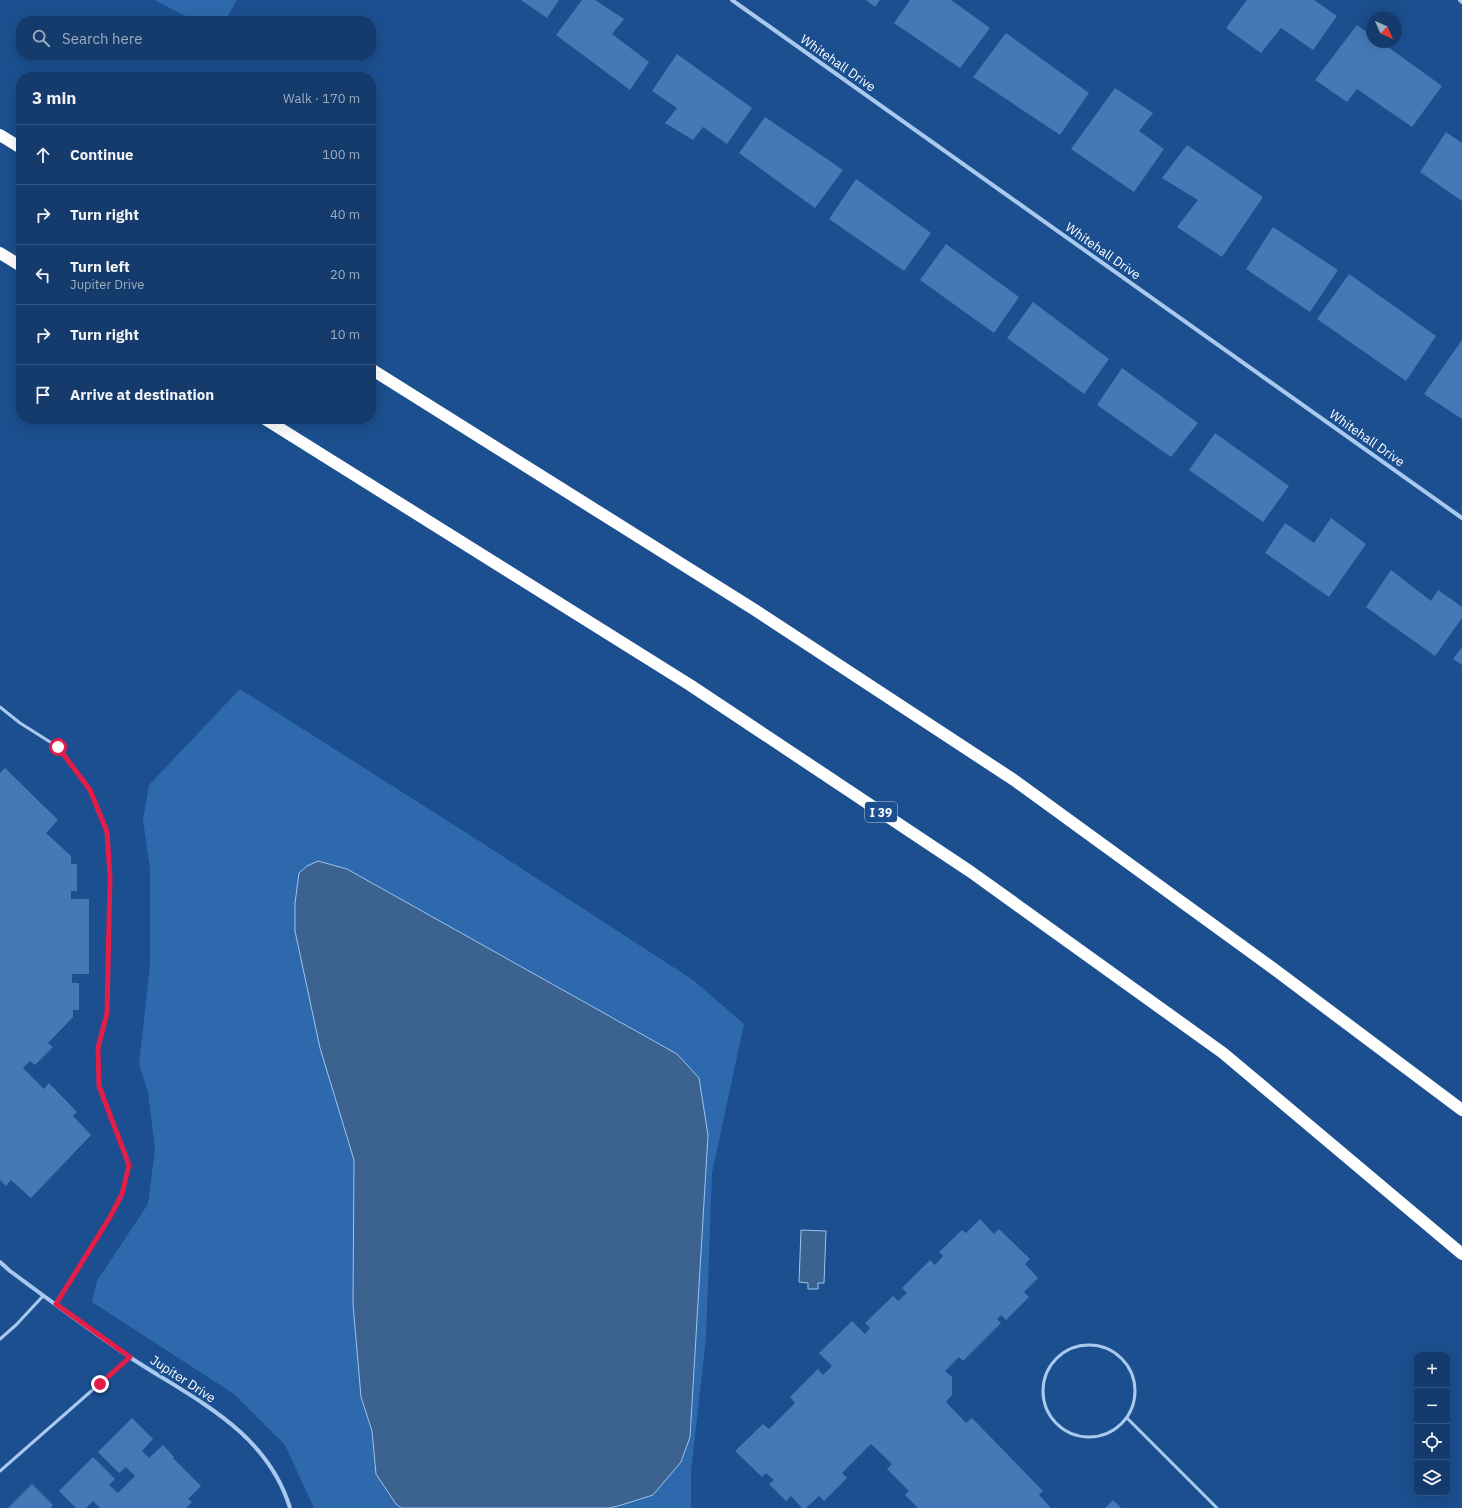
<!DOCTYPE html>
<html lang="en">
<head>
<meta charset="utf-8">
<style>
	:root { --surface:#143b6b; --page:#1d4271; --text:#f1f3f6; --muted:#9dadc1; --line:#33557e }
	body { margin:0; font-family:"IBM Plex Sans",sans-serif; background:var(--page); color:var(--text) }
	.controls { position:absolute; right:12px; bottom:12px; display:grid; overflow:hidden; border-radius:8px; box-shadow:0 4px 16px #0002 }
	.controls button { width:36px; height:36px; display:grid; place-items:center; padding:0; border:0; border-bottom:1px solid var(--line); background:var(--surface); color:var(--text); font:20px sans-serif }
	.compass { position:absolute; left:1366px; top:12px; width:36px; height:36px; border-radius:50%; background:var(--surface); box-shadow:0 4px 16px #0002; rotate:135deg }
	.stop { position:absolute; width:12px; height:12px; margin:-9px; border:3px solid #e11d48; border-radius:50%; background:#fff }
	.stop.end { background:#e11d48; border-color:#fff; box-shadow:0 1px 4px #0008 }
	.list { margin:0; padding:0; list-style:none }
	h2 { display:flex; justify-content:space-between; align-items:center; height:52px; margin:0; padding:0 16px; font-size:17px }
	h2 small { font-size:13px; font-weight:400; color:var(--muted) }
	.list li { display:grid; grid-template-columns:26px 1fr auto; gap:12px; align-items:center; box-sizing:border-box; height:60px; padding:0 16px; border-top:1px solid var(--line) }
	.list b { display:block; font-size:15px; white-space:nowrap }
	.list p { margin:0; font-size:13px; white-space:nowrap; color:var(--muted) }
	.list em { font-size:13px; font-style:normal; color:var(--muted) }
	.icon { flex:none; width:22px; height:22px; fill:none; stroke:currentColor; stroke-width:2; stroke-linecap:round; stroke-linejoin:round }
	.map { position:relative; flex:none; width:1462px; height:1508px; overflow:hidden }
	.search { position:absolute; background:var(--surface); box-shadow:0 4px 16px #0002; left:16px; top:16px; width:360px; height:44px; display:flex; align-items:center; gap:10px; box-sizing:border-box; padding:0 14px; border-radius:16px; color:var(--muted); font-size:15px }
	.panel { position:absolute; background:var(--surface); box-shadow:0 4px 16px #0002; left:16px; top:72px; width:360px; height:352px; border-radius:16px }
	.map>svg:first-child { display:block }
	.green { fill:#2e69ad }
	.water { fill:#3c6290; stroke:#9cc4f0 }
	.building { fill:#4478b7 }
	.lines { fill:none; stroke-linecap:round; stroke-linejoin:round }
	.lane { stroke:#a9c9ee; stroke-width:3 }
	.street { stroke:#a9c9ee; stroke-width:4 }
	.highway { stroke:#fff; stroke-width:12 }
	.route { stroke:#e11d48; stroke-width:5 }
	.labels { text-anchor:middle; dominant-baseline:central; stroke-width:3.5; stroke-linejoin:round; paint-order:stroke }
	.shield { fill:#1b4f8f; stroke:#bbcadd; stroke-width:1 }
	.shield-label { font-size:12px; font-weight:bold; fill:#fff }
	.street-label { font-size:13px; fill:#fff; stroke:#1b4f8f }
</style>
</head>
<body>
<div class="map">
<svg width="1462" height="1508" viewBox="0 0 1462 1508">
	<rect width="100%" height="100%" fill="#1b4f8f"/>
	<g class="green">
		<polygon points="155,0 237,0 225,21 194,21"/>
		<polygon points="240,689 487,846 693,980 744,1024 712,1173 706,1337 691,1472 691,1508 314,1508 285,1445 234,1394 92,1302 97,1281 148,1204 155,1149 148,1092 139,1064 150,965 150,869 143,820 149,785"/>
	</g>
	<g class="water">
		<polygon points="318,861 347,869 677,1054 699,1078 708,1135 690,1437 681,1462 653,1495 618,1506 609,1508 401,1508 396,1504 376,1474 372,1431 361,1397 353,1304 354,1160 320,1048 295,931 295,903 299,873 307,866"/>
		<polygon points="801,1230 826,1231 824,1283 818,1283 818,1289 808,1289 808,1283 799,1282"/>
	</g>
	<g class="building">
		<polygon points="521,0 559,0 547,18"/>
		<polygon points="582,0 595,0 624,19 612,34 649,62 630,90 556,35"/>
		<polygon points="866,0 880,0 875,7"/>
		<polygon points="910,0 951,0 990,28 960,68 894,23"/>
		<polygon points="1247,0 1314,0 1337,16 1313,50 1281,28 1261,53 1226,28"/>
		<polygon points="1357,25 1372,36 1372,42 1381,42 1442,86 1412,127 1357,89 1347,102 1315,80"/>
		<polygon points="1006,33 1089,93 1060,135 973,77"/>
		<polygon points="677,54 752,108 727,144 703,127 693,140 665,123 677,108 652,91"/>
		<polygon points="1115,88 1153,113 1139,131 1164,149 1134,192 1071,149"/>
		<polygon points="765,117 843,170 815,208 739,153"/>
		<polygon points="1446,132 1462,143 1462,201 1420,172"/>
		<polygon points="1187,145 1263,197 1222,257 1177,227 1198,200 1162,178"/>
		<polygon points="856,179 931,233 904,271 829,219"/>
		<polygon points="1273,227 1338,270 1310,312 1246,269"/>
		<polygon points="946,244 1019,297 994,333 920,280"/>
		<polygon points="1349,274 1436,336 1406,381 1317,319"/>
		<polygon points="1033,302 1109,359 1084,394 1007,338"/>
		<polygon points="1462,340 1462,419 1424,394"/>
		<polygon points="1122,368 1198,423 1171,457 1097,405"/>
		<polygon points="1215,433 1289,486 1263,522 1189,470"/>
		<polygon points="1331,518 1366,544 1329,597 1265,553 1285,523 1314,543"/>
		<polygon points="1391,570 1431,601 1438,590 1462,607 1462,618 1435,656 1366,607"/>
		<polygon points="1462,647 1462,665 1453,659"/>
		<polygon points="5,768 58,820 46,833 71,856 71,864 77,864 77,891 71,891 71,899 89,899 89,974 72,974 72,983 79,983 79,1010 73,1010 73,1017 48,1043 53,1047 35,1065 30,1061 23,1068 44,1089 49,1083 77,1112 73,1116 91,1135 31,1198 11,1180 6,1186 0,1180 0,773"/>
		<polygon points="980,1219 994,1234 999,1229 1030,1259 1025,1264 1038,1278 1024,1292 1029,1297 1006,1320 1001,1315 997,1319 1001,1323 963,1361 959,1357 945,1371 952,1377 952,1395 946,1402 966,1423 972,1418 1043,1491 1039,1495 1051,1508 918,1508 905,1495 909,1491 887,1469 892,1464 871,1444 842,1473 847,1478 824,1501 819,1496 806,1508 802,1508 791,1496 786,1501 769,1484 774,1480 766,1473 762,1477 735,1451 763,1424 769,1429 795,1403 790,1397 818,1369 823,1375 832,1366 819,1353 852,1321 865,1334 870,1328 865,1323 893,1296 898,1301 907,1293 902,1288 930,1260 935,1265 943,1256 939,1252 962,1230 966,1233"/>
		<polygon points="132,1418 153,1439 142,1451 149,1458 163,1445 174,1457 173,1458 201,1486 188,1499 192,1502 186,1508 100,1508 93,1501 86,1508 76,1508 59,1491 93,1457 115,1479 109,1485 118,1493 135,1476 126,1467 119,1473 98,1452"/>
		<polygon points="32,1484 53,1505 51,1508 8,1508"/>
		<polygon points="1113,1500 1121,1508 1105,1508"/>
	</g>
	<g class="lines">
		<g class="lane">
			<polyline points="0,707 20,723 58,747 90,790 107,832 110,877 107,1013 98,1048 99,1086 129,1165 122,1194 110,1217 55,1304"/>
			<polyline points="0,1339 16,1325 43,1296"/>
			<circle cx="1089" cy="1391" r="46"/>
			<polyline points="1127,1418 1217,1508"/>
			<polyline points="0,1471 130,1357"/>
		</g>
		<g class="street">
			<polyline points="732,0 1462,518"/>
			<polyline points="1460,0 1462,2"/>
			<path d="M0,1262l10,9c39,29 78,58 118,85 63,42 138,73 162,152"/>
		</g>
		<g class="highway">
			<polyline points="0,135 21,148"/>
			<polyline points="0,253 21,266"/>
			<polyline points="371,369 755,610 1014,780 1274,969 1462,1110"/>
			<polyline points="265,419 690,685 971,872 1223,1053 1462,1254"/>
		</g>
	</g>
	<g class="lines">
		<polyline class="route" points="58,747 90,790 107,832 110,877 107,1013 98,1048 99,1086 129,1165 122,1194 110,1217 56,1304 130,1357 100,1384"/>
	</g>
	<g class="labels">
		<rect class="shield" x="865" y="802" width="32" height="20" rx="3"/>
		<g class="shield-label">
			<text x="881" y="812">I 39</text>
		</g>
		<g class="street-label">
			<text transform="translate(838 63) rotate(35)">Whitehall Drive</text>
			<text transform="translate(1103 251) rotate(35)">Whitehall Drive</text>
			<text transform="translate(1367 438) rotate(35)">Whitehall Drive</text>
			<text transform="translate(183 1379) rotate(33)">Jupiter Drive</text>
		</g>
	</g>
</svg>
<div class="controls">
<button>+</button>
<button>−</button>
<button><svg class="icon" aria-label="locate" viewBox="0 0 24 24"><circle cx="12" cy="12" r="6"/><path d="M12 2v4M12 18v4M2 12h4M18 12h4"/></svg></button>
<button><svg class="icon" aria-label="layers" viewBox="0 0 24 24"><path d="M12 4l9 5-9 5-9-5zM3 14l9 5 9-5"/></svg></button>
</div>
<svg class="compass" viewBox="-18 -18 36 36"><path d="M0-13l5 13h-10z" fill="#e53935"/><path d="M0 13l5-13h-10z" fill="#9dadc1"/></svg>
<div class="stop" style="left:58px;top:747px"></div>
<div class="stop end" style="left:100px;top:1384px"></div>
<div class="search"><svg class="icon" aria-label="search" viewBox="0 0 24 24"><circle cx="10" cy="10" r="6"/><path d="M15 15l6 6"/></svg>Search here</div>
<section class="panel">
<h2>3 min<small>Walk · 170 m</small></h2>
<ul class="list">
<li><svg class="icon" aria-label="ahead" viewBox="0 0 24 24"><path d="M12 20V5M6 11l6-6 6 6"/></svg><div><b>Continue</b></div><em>100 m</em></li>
<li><svg class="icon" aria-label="right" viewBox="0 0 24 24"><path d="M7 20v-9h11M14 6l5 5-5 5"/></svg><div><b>Turn right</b></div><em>40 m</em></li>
<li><svg class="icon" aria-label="left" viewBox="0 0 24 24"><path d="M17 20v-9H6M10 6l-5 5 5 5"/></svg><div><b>Turn left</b><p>Jupiter Drive</p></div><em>20 m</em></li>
<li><svg class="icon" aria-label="right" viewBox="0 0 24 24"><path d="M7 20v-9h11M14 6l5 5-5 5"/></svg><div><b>Turn right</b></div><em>10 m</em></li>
<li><svg class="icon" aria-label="arrive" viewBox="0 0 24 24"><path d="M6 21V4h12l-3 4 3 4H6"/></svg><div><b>Arrive at destination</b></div></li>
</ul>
</section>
</div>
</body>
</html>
